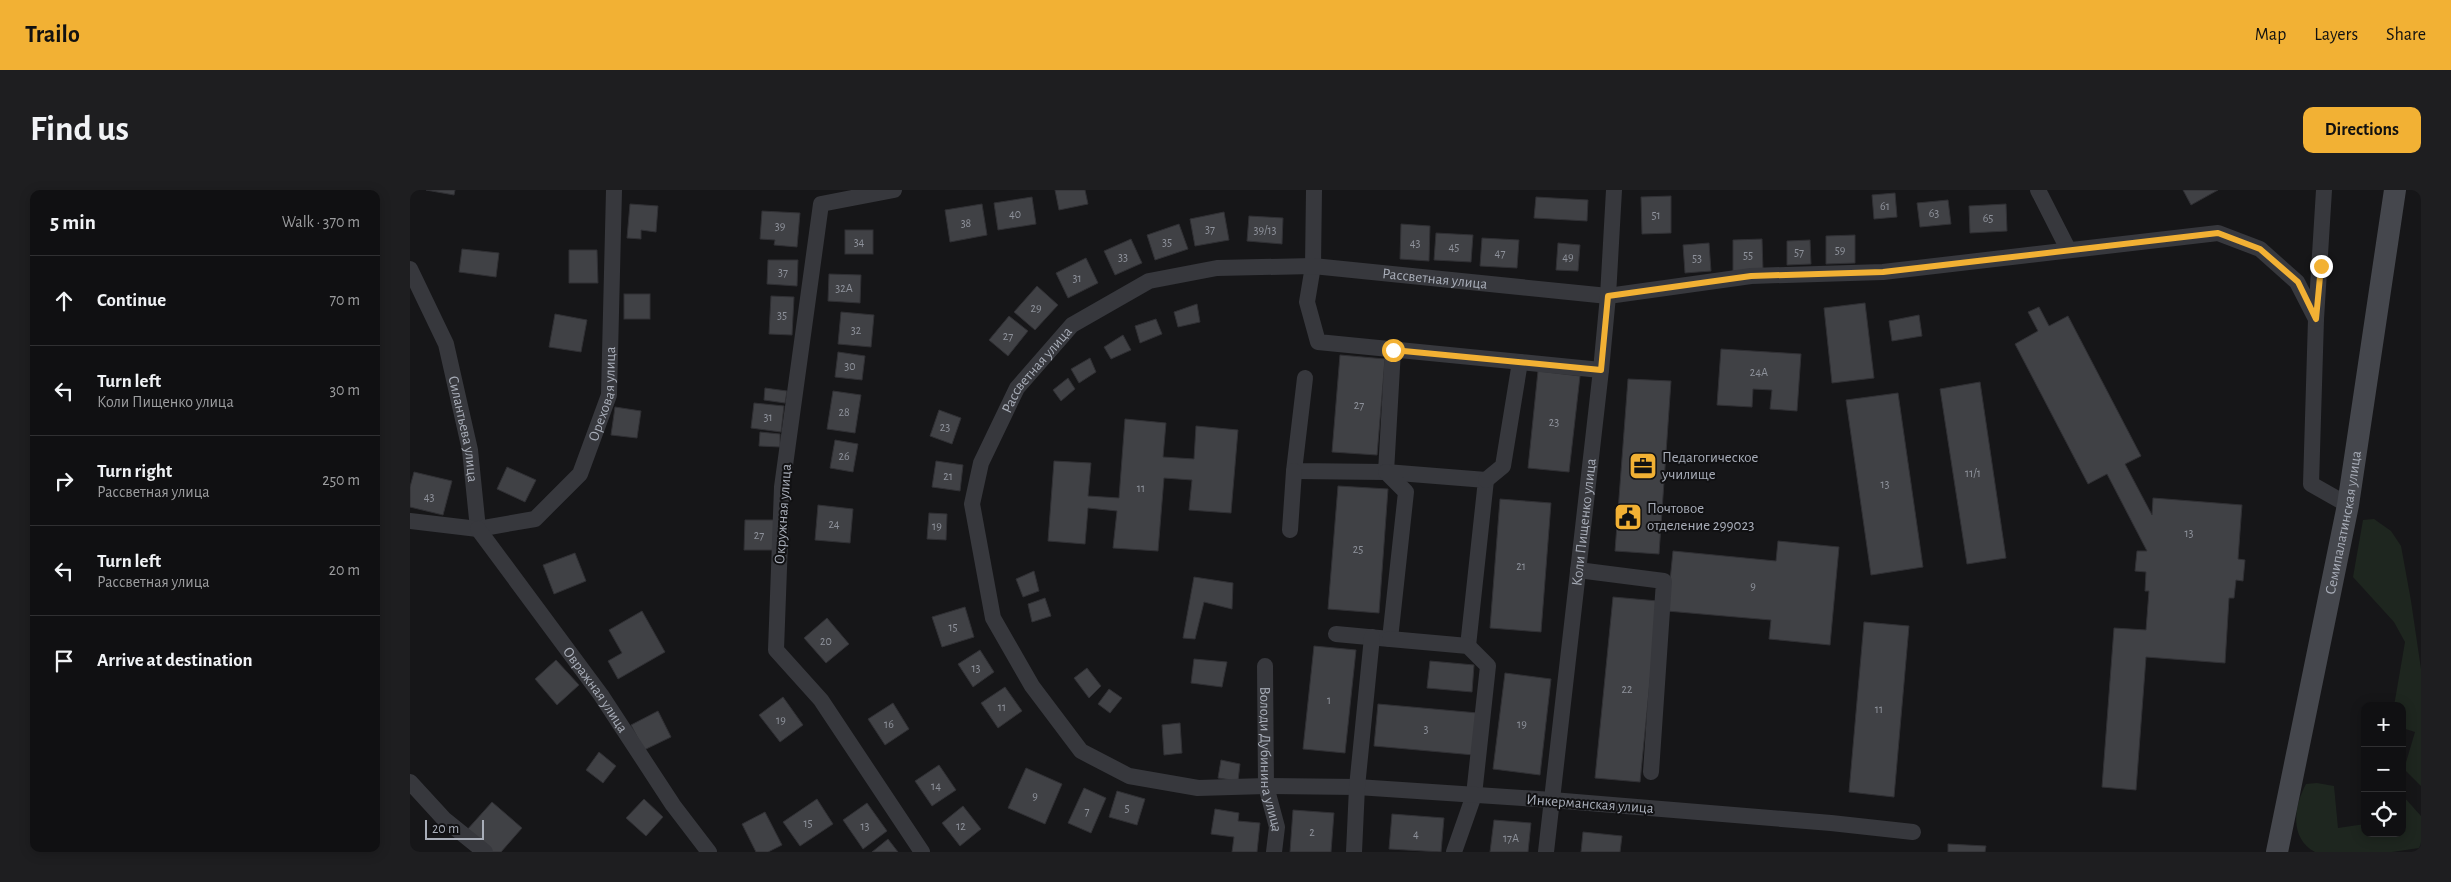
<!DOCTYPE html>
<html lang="en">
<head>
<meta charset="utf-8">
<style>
	:root { --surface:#101012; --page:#1e1e20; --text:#f1f3f6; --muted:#9c9d9f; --line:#303032; --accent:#f2b134 }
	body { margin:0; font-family:"Alegreya Sans",sans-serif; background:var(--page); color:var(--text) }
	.controls { position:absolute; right:15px; bottom:15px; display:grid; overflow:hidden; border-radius:10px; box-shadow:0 2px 12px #0003 }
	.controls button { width:45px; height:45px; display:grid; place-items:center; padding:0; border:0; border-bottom:1px solid var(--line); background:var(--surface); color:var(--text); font:25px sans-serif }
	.scale { position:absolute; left:15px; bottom:12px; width:59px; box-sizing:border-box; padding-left:5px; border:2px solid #a8adb8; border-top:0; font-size:14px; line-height:18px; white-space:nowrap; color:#a8adb8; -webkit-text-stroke:4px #111113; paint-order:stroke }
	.stop { position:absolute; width:15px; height:15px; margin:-11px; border:4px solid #f2b134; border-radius:50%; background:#fff }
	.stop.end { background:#f2b134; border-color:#fff; box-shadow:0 1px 5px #0008 }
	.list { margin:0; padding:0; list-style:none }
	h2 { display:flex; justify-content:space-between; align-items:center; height:65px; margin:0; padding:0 20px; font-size:21px }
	h2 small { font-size:16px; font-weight:400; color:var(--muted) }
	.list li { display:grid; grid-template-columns:32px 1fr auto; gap:15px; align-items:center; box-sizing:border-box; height:90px; padding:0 20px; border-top:1px solid var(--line) }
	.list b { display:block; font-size:19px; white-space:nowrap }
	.list p { margin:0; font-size:16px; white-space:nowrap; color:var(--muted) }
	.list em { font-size:16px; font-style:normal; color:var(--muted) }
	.icon { flex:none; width:28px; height:28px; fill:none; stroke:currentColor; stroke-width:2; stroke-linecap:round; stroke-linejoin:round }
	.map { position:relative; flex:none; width:2011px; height:662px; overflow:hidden; border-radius:10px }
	header { display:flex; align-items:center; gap:30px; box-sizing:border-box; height:70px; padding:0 25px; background:var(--accent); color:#111 }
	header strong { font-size:24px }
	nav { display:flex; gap:28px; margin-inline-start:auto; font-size:18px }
	.intro { display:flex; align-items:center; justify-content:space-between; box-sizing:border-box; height:120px; padding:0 30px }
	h1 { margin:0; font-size:35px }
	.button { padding:12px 22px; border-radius:10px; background:var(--accent); color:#111; font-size:18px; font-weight:700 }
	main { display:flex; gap:30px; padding:0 30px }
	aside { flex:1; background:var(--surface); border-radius:10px; box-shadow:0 2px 12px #0003 }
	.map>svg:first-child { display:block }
	.green { fill:#1e261f }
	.building { fill:#404145; stroke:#303034 }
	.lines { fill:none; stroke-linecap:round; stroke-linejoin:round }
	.street { stroke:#37383d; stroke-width:16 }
	.secondary { stroke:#45474d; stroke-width:22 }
	.route { stroke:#f2b134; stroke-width:6 }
	.labels { text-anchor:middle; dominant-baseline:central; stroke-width:4; stroke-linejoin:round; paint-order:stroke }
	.number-label { font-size:12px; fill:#8e929b }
	.street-label { font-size:15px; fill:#a8adb8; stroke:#111113 }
	.poi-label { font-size:15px; fill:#a8adb8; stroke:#111113; text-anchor:start }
</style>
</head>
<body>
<header>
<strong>Trailo</strong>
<nav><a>Map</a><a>Layers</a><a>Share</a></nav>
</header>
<div class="intro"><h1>Find us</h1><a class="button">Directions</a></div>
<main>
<aside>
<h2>5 min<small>Walk · 370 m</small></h2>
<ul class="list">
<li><svg class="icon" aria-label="ahead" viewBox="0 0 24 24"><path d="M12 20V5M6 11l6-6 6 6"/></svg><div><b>Continue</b></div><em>70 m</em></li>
<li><svg class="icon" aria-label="left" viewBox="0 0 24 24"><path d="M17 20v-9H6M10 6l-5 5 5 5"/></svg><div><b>Turn left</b><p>Коли Пищенко улица</p></div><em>30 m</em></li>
<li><svg class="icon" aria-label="right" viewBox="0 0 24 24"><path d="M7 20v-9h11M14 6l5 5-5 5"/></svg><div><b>Turn right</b><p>Рассветная улица</p></div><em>250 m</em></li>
<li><svg class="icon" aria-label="left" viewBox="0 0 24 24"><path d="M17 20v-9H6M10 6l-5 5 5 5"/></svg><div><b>Turn left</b><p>Рассветная улица</p></div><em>20 m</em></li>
<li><svg class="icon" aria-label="arrive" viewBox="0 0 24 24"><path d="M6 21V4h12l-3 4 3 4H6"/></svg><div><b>Arrive at destination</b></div></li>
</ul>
</aside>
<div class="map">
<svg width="2011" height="662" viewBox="0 0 2011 662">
	<rect width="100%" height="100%" fill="#161618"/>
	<g class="green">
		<polygon points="1964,329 1981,341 1991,356 2001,411 2011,479 2011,596 1994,579 2005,542 1992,538 1992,516 1984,516 1995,452 1984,432 1943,387 1953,330"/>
		<path d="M1907,593l17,3 4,42 27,-4v9h37l2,-36 17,19v28l-2,4 -27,4h-77c-26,-14 -21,-46 -9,-68z"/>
	</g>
	<g class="building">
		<polygon points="16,0 45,0 44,5"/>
		<polygon points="645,0 675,0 678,14 649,20"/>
		<polygon points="1773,0 1808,0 1781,15"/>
		<polygon points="1485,3 1487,27 1464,29 1462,5"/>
		<polygon points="1261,6 1261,43 1232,44 1231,7"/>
		<polygon points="622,7 626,34 588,40 584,13"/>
		<polygon points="1126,7 1178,10 1177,31 1124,28"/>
		<polygon points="1538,10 1541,34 1510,37 1507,13"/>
		<polygon points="220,14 248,16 246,42 231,40 231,49 217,48"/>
		<polygon points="572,14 577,45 540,52 535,20"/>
		<polygon points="1596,14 1597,41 1560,43 1559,16"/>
		<polygon points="352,21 390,23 387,57 364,55 365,50 350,49"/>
		<polygon points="814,22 819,50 785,56 780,29"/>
		<polygon points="839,26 873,28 872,54 837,51"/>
		<polygon points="769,34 778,59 745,70 737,45"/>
		<polygon points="991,34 1020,36 1019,71 990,69"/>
		<rect x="435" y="40" width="28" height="24"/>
		<polygon points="1026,43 1063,45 1061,72 1024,70"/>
		<polygon points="1445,45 1445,73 1416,74 1416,46"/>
		<polygon points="1072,48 1109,50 1107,78 1070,76"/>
		<polygon points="721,49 732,73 705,85 694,61"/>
		<polygon points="1352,49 1353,80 1323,81 1323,50"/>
		<polygon points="1400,50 1401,74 1377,75 1377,51"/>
		<polygon points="1148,53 1170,55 1168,81 1146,80"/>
		<polygon points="1299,53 1301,81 1275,83 1273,55"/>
		<polygon points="52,59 89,63 86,87 49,82"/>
		<polygon points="159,60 187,60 188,93 159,93"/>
		<polygon points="676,68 688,93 658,108 646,83"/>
		<polygon points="358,70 388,70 387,96 357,94"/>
		<polygon points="419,84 451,85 450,113 418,111"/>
		<polygon points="627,96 648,115 625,140 604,122"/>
		<rect x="214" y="104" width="26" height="25"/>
		<polygon points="361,106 384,107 382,145 359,144"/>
		<polygon points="1455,113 1464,188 1422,193 1414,118"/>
		<polygon points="787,114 790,132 768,137 764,122"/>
		<polygon points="1629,117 1639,136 1658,126 1731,266 1715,274 1742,325 1743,308 1832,315 1828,369 1835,370 1833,391 1826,390 1824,408 1819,408 1815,473 1736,467 1726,600 1692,597 1704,438 1736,440 1739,401 1735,401 1736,382 1725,381 1727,361 1737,361 1697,284 1678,294 1605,154 1628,141 1618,122"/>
		<polygon points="431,122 464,125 461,157 428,154"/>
		<polygon points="145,124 177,130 171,162 139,157"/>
		<polygon points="1509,125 1512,146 1482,151 1479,131"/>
		<polygon points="599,126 618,141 598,166 579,150"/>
		<polygon points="746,129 752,144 730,153 725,136"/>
		<polygon points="713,145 721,160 701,169 694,157"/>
		<polygon points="1311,159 1391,164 1387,221 1360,219 1362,200 1343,199 1342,217 1307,215"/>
		<polygon points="428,162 455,166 452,190 425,187"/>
		<polygon points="930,165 975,169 967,265 922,262"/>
		<polygon points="680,168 686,182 669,193 661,179"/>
		<polygon points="1128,181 1170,186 1159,282 1118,278"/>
		<polygon points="658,188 665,199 651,211 643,200"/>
		<polygon points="1218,189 1261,191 1249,364 1205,361"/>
		<polygon points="1570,192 1596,368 1557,374 1530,199"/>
		<polygon points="355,198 377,201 375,213 354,210"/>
		<polygon points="423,201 451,205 445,243 417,239"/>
		<polygon points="1488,203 1513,377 1461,385 1436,210"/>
		<polygon points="344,213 374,216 371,242 341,238"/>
		<polygon points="205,217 231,221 227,248 201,245"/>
		<polygon points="529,220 551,228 542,254 520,246"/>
		<polygon points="715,229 756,233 753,267 784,269 786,236 828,240 821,323 779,320 782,290 754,288 748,361 703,358 707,321 678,318 675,354 638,351 644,271 681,273 678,306 709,308"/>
		<polygon points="350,242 370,244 370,257 349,256"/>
		<polygon points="425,250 448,254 443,282 420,278"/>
		<polygon points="526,271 553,275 550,301 522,297"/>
		<polygon points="97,277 126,290 115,312 87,299"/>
		<polygon points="4,282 42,291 33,325 0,317 0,297"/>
		<polygon points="928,296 978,299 969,423 918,419"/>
		<polygon points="1090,309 1141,313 1131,442 1080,438"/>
		<polygon points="408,315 443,319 440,353 405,350"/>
		<polygon points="519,323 537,324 536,350 517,349"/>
		<polygon points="335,330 364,330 363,360 334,360"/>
		<polygon points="1368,351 1429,357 1420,455 1359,449 1361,430 1257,421 1263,361 1366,371"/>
		<polygon points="165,363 176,391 144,404 133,375"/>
		<polygon points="624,381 629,401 613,407 606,389"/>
		<polygon points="784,387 823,393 822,419 794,412 785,449 773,448"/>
		<polygon points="1203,407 1248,411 1230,592 1185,588"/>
		<polygon points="635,408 641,426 622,432 618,414"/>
		<polygon points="555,417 564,447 532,457 522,427"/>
		<polygon points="232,421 255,462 208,489 198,471 212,463 199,440"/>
		<polygon points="417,428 439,454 416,473 394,448"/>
		<polygon points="1454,432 1499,436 1484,607 1439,602"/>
		<polygon points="904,456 946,460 935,563 893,559"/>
		<polygon points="570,460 584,482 563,497 548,474"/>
		<polygon points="784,469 817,472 812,497 781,493"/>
		<polygon points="146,470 169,495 147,515 125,489"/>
		<polygon points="1020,471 1064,475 1062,502 1017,498"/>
		<polygon points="677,478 691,496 679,508 664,488"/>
		<polygon points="1095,483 1141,489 1130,585 1083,579"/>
		<polygon points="595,497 612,521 588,538 571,513"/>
		<polygon points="699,499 712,508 700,523 688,514"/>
		<polygon points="373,507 393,535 370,552 349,525"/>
		<polygon points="483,513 499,539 475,555 458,529"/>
		<polygon points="968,514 1068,523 1064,565 964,556"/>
		<polygon points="248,521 261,547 234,560 221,535"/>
		<polygon points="770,533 772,563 754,565 752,535"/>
		<polygon points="189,562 206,576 193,593 176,580"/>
		<polygon points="811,570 830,574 828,591 808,588"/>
		<polygon points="529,575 546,600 522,616 505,591"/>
		<polygon points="616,578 652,594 635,634 598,618"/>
		<polygon points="674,598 696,608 681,643 658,633"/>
		<polygon points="707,601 735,609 727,635 699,627"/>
		<polygon points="234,609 253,627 236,646 216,628"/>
		<polygon points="407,609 423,634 390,656 373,632"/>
		<polygon points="82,612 112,638 91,662 80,662 56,641"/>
		<polygon points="457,613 477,641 453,659 433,630"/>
		<polygon points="553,616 571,639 550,656 532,633"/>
		<polygon points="805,619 829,623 828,631 850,633 847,662 822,662 824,647 801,644"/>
		<polygon points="883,620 924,623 921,662 880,662"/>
		<polygon points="355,622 372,655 358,662 346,662 332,634"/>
		<polygon points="982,624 1034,628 1031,662 979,659"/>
		<polygon points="1084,630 1121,633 1118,662 1080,662"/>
		<polygon points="1173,642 1212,646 1210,662 1171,662"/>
		<polygon points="478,649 488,662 462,662"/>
		<polygon points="1538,654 1576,656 1575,662 1538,662"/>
	</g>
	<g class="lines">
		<g class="street">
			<polyline points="484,0 411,14 372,297 366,460 411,510 512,662"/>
			<polyline points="904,0 903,76 897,112 908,152 1191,180"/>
			<polyline points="1628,0 1658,59"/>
			<polyline points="1914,0 1906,129 1901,294 1938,315"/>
			<path id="s1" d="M0,79l36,75 24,106 8,79"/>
			<polyline points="895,188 884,281 976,282 983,160"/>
			<polyline points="976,282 1076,290 1058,456"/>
			<polyline points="1076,290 1093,276 1110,172"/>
			<path id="s2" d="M0,331l68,8 57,-10 45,-45 29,-79 5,-205"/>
			<path id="s3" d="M68,339l123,166 72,110 36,47"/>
			<polyline points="880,340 884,281"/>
			<polyline points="1168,380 1254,391 1241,582"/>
			<polyline points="926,444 980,449 996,302 976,282"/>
			<polyline points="980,449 1058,456 1078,476 1064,605 1044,662"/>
			<path id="s4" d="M855,476l1,120 11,41 -3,25"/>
			<polyline points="0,592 34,629 75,662"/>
			<path id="s5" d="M1503,642l-82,-9 -279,-23 -195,-13 -91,-1 -68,2 -69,-12 -48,-25 -49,-65 -39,-68 -21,-114 9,-41 36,-75 55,-63 77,-44 68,-13 96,-2 295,30 143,-20 132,-4 335,-39 42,16 37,33 19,37"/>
			<polyline points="944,662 947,597 962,447"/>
			<path id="s6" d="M1136,662l55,-482 7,-74 6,-106"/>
		</g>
		<path class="secondary" id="s7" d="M1867,662l71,-347 47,-315"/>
	</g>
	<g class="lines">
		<polyline class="route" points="983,160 1191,180 1198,106 1341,86 1473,82 1808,43 1850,59 1888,92 1906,129 1911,76"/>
	</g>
	<defs>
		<symbol id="office-square" viewBox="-11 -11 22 22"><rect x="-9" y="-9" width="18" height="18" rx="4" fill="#f2b134" stroke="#111113"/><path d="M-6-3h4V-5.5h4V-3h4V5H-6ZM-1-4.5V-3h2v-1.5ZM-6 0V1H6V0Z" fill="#111"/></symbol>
		<symbol id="civic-square" viewBox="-11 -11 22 22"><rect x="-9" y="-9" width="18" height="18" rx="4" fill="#f2b134" stroke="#111113"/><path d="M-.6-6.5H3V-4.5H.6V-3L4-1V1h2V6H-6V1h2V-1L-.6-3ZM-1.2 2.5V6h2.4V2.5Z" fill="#111"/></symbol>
	</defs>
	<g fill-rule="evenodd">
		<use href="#office-square" x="1217" y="260" width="32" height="32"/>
		<use href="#civic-square" x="1202" y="311" width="32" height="32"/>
	</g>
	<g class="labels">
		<g class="number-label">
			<text x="1475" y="16">61</text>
			<text x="1524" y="23">63</text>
			<text x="605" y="24">40</text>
			<text x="1246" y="25">51</text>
			<text x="1578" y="28">65</text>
			<text x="556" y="33">38</text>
			<text x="370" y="36">39</text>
			<text x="800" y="39">37</text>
			<text x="855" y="40">39/13</text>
			<text x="449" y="52">34</text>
			<text x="757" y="52">35</text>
			<text x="1005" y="53">43</text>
			<text x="1044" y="57">45</text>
			<text x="1430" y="60">59</text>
			<text x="1389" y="62">57</text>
			<text x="1090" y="63">47</text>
			<text x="1338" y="65">55</text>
			<text x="713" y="67">33</text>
			<text x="1158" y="67">49</text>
			<text x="1287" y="68">53</text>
			<text x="373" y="82">37</text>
			<text x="667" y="88">31</text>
			<text x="434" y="98">32А</text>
			<text x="626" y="118">29</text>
			<text x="372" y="125">35</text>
			<text x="446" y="140">32</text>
			<text x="598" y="146">27</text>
			<text x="440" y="176">30</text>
			<text x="1349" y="182">24А</text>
			<text x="949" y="215">27</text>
			<text x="434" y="222">28</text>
			<text x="358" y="227">31</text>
			<text x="1144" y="232">23</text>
			<text x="535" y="237">23</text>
			<text x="434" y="266">26</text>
			<text x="1563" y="283">11/1</text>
			<text x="538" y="286">21</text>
			<text x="1475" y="294">13</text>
			<text x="731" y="298">11</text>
			<text x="19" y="307">43</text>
			<text x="424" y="334">24</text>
			<text x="527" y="336">19</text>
			<text x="1779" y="343">13</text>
			<text x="349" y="345">27</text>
			<text x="948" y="359">25</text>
			<text x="1111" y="376">21</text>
			<text x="1343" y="396">9</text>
			<text x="543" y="437">15</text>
			<text x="416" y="451">20</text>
			<text x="566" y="478">13</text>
			<text x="1217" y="499">22</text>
			<text x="919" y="510">1</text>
			<text x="592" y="517">11</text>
			<text x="1469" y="519">11</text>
			<text x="371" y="530">19</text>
			<text x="479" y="534">16</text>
			<text x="1112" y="534">19</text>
			<text x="1016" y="539">3</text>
			<text x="526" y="596">14</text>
			<text x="625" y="606">9</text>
			<text x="717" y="618">5</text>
			<text x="677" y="621">7</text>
			<text x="398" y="633">15</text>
			<text x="455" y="636">13</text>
			<text x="551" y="636">12</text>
			<text x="902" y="642">2</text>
			<text x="1006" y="644">4</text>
			<text x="1101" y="648">17А</text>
		</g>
		<g class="street-label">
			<text stroke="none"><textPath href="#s5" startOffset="1702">Рассветная улица</textPath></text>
			<text stroke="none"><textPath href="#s5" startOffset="1268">Рассветная улица</textPath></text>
			<text stroke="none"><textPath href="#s2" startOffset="274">Ореховая улица</textPath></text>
			<text stroke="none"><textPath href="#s1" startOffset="170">Силантьева улица</textPath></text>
			<text transform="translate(373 324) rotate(-86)">Окружная улица</text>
			<text stroke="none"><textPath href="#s6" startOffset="332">Коли Пищенко улица</textPath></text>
			<text stroke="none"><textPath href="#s7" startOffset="336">Семипалатинская улица</textPath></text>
			<text stroke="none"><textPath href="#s3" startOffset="199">Овражная улица</textPath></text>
			<text stroke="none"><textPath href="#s4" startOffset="94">Володи Дубинина улица</textPath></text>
			<text transform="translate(1180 614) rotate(4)">Инкерманская улица</text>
		</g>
		<g class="poi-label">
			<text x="1252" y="267">Педагогическое<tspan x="1252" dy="17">училище</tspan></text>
			<text x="1237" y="318">Почтовое<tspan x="1237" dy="17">отделение 299023</tspan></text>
		</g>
	</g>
</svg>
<div class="controls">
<button>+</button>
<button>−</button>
<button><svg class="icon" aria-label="locate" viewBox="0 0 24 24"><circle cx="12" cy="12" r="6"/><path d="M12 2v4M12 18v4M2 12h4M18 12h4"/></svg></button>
</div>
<div class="scale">20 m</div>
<div class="stop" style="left:983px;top:160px"></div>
<div class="stop end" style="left:1911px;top:76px"></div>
</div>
</main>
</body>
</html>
